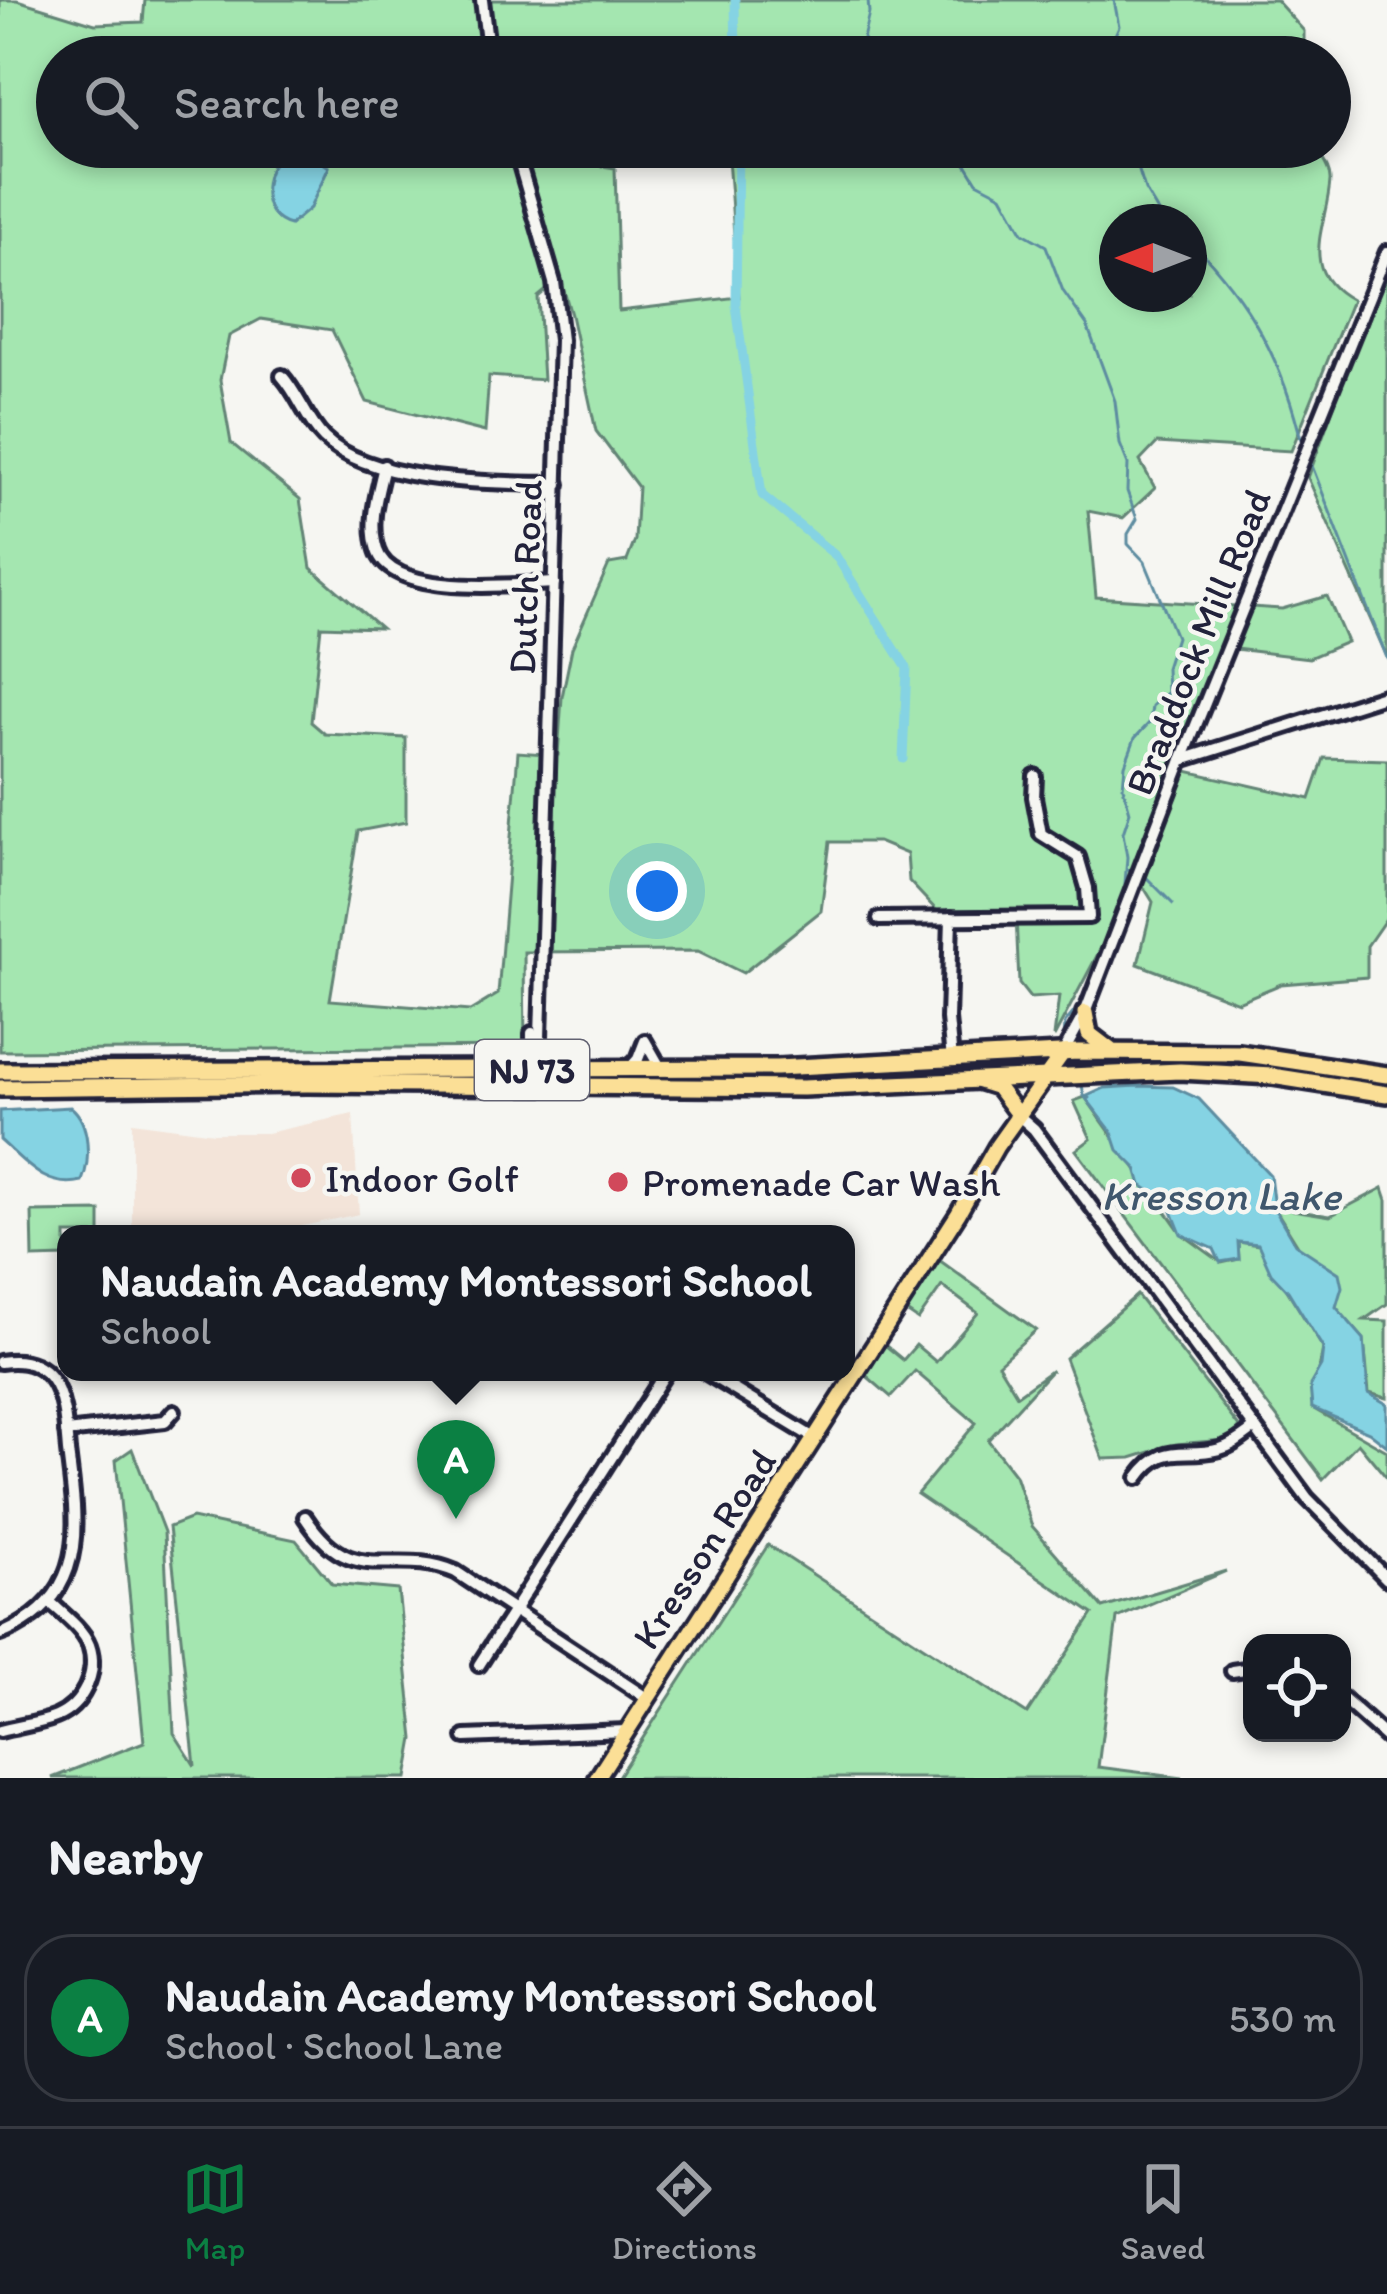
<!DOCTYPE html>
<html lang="en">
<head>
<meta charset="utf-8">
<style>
	:root { --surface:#171b24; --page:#20242c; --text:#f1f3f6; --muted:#9ea1a6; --line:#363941; --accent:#0b8043 }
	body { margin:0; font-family:Itim,sans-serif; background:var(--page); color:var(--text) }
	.controls { position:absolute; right:36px; bottom:36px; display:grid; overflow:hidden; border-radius:24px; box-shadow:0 6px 18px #0003 }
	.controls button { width:108px; height:108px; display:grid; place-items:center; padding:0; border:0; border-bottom:3px solid var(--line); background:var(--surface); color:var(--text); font:60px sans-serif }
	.compass { position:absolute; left:1099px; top:204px; width:108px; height:108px; border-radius:50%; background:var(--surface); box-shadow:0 6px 18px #0003; rotate:270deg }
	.you { position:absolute; left:657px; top:891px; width:42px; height:42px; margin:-30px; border:9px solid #fff; border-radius:50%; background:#1a73e8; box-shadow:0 0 0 18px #1a73e833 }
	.badge { display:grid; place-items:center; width:78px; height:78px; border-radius:50%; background:var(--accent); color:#fff; font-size:39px; font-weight:700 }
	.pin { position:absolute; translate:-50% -99px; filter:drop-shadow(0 3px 6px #0008) }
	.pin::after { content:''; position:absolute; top:63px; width:42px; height:36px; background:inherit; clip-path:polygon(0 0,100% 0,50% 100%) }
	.popup { position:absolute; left:57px; top:1225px; width:798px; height:156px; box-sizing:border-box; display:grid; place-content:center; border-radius:24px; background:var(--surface); filter:drop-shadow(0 3px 9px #0005); font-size:39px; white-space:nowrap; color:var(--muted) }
	.popup b { font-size:45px; color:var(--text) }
	.popup::after { content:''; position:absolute; left:50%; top:100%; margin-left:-24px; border:24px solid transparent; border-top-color:var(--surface) }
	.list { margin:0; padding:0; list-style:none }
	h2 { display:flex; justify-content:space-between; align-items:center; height:156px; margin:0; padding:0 48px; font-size:51px }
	h2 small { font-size:39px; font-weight:400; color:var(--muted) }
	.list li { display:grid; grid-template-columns:78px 1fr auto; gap:36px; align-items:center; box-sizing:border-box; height:168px; margin:0 24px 24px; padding:0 24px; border:3px solid var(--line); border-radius:48px }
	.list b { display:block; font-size:45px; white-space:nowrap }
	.list p { margin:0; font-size:39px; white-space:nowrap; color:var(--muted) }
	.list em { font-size:39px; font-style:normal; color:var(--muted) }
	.icon { flex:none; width:66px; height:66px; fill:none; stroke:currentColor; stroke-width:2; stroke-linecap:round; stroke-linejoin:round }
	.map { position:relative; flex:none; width:1387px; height:1778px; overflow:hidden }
	.search { position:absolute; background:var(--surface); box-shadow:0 6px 18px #0003; left:36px; right:36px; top:36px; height:132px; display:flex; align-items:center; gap:30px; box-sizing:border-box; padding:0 42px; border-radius:66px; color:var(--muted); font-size:45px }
	.sheet { height:348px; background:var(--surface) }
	nav { display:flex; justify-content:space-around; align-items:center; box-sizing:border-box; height:168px; border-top:3px solid var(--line); background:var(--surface); font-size:33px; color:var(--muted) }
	nav a { display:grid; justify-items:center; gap:6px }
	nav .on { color:var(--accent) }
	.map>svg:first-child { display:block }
	.built { fill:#f3e4d9 }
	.green { fill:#a4e6b0; stroke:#638476; stroke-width:3; fill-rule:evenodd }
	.water { fill:#85d3e3; stroke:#5d8ca0; stroke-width:3 }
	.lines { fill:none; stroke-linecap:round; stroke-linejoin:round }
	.stream { stroke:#5d8ca0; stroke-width:3 }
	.canal { stroke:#85d3e3; stroke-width:9 }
	.minor-casing { stroke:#22223b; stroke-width:20 }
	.major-casing { stroke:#22223b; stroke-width:22 }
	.highway-casing { stroke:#22223b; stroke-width:24 }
	.minor { stroke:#f6f6f2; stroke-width:10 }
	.major { stroke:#fbdf96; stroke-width:14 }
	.highway { stroke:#fbdf96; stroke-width:15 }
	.poi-dot { fill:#d1495b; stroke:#f6f6f2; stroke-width:4.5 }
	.labels { text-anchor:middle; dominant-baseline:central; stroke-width:9; stroke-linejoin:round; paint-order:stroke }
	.shield { fill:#f6f6f2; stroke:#626272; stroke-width:3 }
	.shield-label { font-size:36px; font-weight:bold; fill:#22223b }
	.street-label { font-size:39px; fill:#22223b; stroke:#f6f6f2 }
	.poi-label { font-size:39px; fill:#22223b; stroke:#f6f6f2; text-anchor:start }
	.water-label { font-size:42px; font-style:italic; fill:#40576d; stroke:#f6f6f2 }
</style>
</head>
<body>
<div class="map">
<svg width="1387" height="1778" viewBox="0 0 1387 1778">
	<rect width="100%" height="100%" fill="#f6f6f2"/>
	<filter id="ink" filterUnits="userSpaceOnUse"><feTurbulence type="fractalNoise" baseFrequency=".00833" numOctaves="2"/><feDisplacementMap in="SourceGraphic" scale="24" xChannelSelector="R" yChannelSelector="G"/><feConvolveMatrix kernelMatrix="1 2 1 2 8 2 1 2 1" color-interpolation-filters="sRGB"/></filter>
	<g filter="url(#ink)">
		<polygon class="built" points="353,1114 359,1214 265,1234 132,1234 132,1122 214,1133 267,1133"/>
		<g class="green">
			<path d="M0,0h17l78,24 48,-2 2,-22h1131l28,31v26h-1247v90h461l32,140 -12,10 5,83 -54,-4 -4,56 -118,-30 -35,-72 -71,-11 -32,17 -9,44 11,63 69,56 11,69 70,60 -60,-2 -10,96 14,12 81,4v84l-48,9 -28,169 140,11 28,-17 20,-242 40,3 4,-58 10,-49 37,-84 18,-3 8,-21 3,-53 -42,-56 -25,-116 -43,-151 19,-7 68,11 4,143 120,-14 -12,-150h589c5,11 15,23 14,34 -3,46 -34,89 22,119l-61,151 -134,-8 -17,18 15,27 -32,30 -35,-7 8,86 186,12 45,-13 20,46 -38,16 -83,-10 -48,121 132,30 14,-41 63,2v157l-20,29v31l-86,7 -43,18 -100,-38 15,-62 -15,-24 -84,159 5,-41 -29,2 -11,-14 -3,-68 -77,-3 -30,-32 -2,-27 -29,-12h-48l-9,69 -78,62 -45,-22 -174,1 1,95 -525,4zM1117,222h72v72h-72z"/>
			<polygon points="1387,279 1387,657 1308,478 1376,288"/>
			<polygon points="1085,1097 1182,1234 1222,1263 1239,1259 1238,1242 1259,1245 1323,1348 1312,1408 1387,1451 1387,1478 1358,1443 1323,1479 1076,1150 1091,1139 1074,1101"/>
			<polygon points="1383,1188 1387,1200 1387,1304 1364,1320 1387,1321 1387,1398 1369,1393 1364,1339 1336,1307 1274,1207 1330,1216"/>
			<polygon points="100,1211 100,1234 66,1234 66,1257 33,1258 32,1212"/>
			<polygon points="939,1260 1036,1330 998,1364 1017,1395 1052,1370 988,1440 1015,1475 1032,1526 1103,1608 1226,1571 1117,1618 1098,1767 1183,1778 617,1778 768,1545 1027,1714 1093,1614 917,1494 976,1423 915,1371 891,1397 862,1372 885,1345 903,1360 916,1345 936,1362 978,1313 942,1286 918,1320 902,1309"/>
			<polygon points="1137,1295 1240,1428 1225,1440 1176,1444 1131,1458 1103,1459 1065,1358"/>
			<polygon points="132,1449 164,1532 174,1733 195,1766 169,1527 192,1518 296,1540 332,1584 398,1590 414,1739 407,1778 52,1778 144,1742 116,1460"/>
		</g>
		<g class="water">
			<path d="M282,152h23l24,15 -19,41 -20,17c-33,-8 -29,-54 -8,-73z"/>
			<polygon points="1138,1086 1173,1087 1199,1099 1270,1175 1274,1208 1295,1244 1339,1273 1342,1287 1336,1307 1364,1339 1368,1393 1387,1404 1387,1446 1369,1432 1312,1408 1310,1385 1321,1366 1323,1348 1288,1291 1271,1273 1258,1244 1238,1242 1239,1259 1220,1262 1214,1249 1181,1234 1169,1204 1141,1185 1136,1168 1118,1150 1112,1132 1085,1097 1105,1088"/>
			<path d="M71,1107c19,15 20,53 11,74 -36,9 -57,-19 -82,-41v-29z"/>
		</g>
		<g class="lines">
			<g class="stream">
				<polyline points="868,0 869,13 863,39 877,57"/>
				<polyline points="1105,57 1119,26 1114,0"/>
				<polyline points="962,147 966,164 977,182 1002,195 1023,233 1046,246 1063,291 1087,325 1115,401 1120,444 1128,464 1127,491 1137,519 1128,534 1128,544 1145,562 1176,637 1166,668 1167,693 1152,706 1150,722 1135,738 1125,765 1123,787 1130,812 1123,833 1127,857 1124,897"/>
				<polyline points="1142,147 1139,171 1145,190 1164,222"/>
				<path d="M1189,239c61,61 95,124 114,209"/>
				<polyline points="1309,458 1387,658"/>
				<polyline points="1128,870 1146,877 1173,904"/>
				<polyline points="1064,1039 1065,1023 1079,1006 1112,928"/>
				<polyline points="1082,1085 1084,1096 1089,1098"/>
			</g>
			<g class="canal">
				<polyline points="735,0 736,57"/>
				<polyline points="738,147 736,306 762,495 836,556 907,668 903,759"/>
			</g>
			<defs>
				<g id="minor">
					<polyline points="482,0 489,57"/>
					<polyline points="515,147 554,282 561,340 539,1070"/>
					<path d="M282,376c17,19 24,44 42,62 47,46 171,45 234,46"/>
					<path d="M384,466c-6,27 -16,56 -7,84 15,48 137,35 177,33"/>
					<polyline points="1182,760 1387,695"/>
					<polyline points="951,918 948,1019 952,1060"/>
					<polyline points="879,919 1089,917 1087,888 1078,857 1041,834 1034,797 1035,776"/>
					<polyline points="1063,1053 1085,1013 1182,760 1387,252"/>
					<polyline points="629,1069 638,1059 645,1041 661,1069"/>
					<polyline points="517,1070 532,1046 532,1033"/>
					<polyline points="1018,1115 1034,1129 1307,1498 1387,1579"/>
					<path d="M0,1362c19,-3 38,-1 51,16 14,19 15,50 17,73 7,60 20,124 -35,165 -11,8 -20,14 -33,18"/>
					<polyline points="705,1372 814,1438"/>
					<polyline points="66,1432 165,1421 174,1411"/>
					<path d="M1138,1478c27,-38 45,-19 82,-29 14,-4 24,-13 35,-21"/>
					<path d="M305,1517c49,75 87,28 151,55l192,127"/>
					<polyline points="479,1665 666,1372"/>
					<polyline points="1232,1671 1252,1668"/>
					<polyline points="1342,1698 1387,1738"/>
					<path d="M0,1731c18,-5 39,-7 56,-14 26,-11 43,-44 33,-72 -6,-16 -26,-31 -38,-42"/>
					<polyline points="465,1737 627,1731"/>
				</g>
				<g id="major">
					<polyline points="978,1081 997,1087 1018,1115"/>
					<polyline points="597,1778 958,1214 996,1147 1063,1053"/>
				</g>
				<g id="highway">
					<polyline points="1085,1013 1089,1034 1110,1050"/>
					<polyline points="0,1071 777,1068 1078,1052 1240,1053 1387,1075"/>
					<polyline points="0,1088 307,1084 803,1088 1180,1071 1272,1076 1387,1094"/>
				</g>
			</defs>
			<use href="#minor" class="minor-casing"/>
			<use href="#major" class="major-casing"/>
			<use href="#highway" class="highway-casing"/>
			<use href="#minor" class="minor"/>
			<use href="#major" class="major"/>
			<use href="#highway" class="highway"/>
		</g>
	</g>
	<g class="poi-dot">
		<circle cx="301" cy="1178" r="12"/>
		<circle cx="618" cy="1182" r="12"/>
	</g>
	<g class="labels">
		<rect class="shield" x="475" y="1040" width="114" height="60" rx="9"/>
		<g class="shield-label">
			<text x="532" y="1070">NJ 73</text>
		</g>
		<g class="street-label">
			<text transform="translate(525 577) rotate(-88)">Dutch Road</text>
			<text transform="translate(1198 642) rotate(-68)">Braddock Mill Road</text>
			<text transform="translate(704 1549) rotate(-57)">Kresson Road</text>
		</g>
		<g class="poi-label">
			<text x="325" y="1178">Indoor Golf</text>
			<text x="642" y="1182">Promenade Car Wash</text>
		</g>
		<g class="water-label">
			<text x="1221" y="1195">Kresson Lake</text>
		</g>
	</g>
</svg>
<div class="controls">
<button><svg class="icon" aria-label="locate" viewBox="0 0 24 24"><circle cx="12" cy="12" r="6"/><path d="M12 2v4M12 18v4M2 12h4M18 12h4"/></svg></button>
</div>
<svg class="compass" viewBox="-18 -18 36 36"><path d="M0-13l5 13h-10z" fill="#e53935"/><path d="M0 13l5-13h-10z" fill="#9ea1a6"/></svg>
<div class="you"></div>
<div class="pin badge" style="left:456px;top:1519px">A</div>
<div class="popup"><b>Naudain Academy Montessori School</b>School</div>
<div class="search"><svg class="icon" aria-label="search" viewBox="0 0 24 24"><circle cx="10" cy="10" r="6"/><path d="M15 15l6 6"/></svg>Search here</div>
</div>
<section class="sheet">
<h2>Nearby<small></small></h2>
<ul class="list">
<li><span class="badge">A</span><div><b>Naudain Academy Montessori School</b><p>School · School Lane</p></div><em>530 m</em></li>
</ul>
</section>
<nav>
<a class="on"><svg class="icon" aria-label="map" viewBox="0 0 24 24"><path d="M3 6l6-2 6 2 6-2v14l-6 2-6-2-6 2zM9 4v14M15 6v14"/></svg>Map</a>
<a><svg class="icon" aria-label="directions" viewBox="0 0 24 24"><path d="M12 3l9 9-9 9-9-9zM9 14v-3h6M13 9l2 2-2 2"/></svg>Directions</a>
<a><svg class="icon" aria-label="saved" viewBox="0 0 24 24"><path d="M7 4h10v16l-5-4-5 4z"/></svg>Saved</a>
</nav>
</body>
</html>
